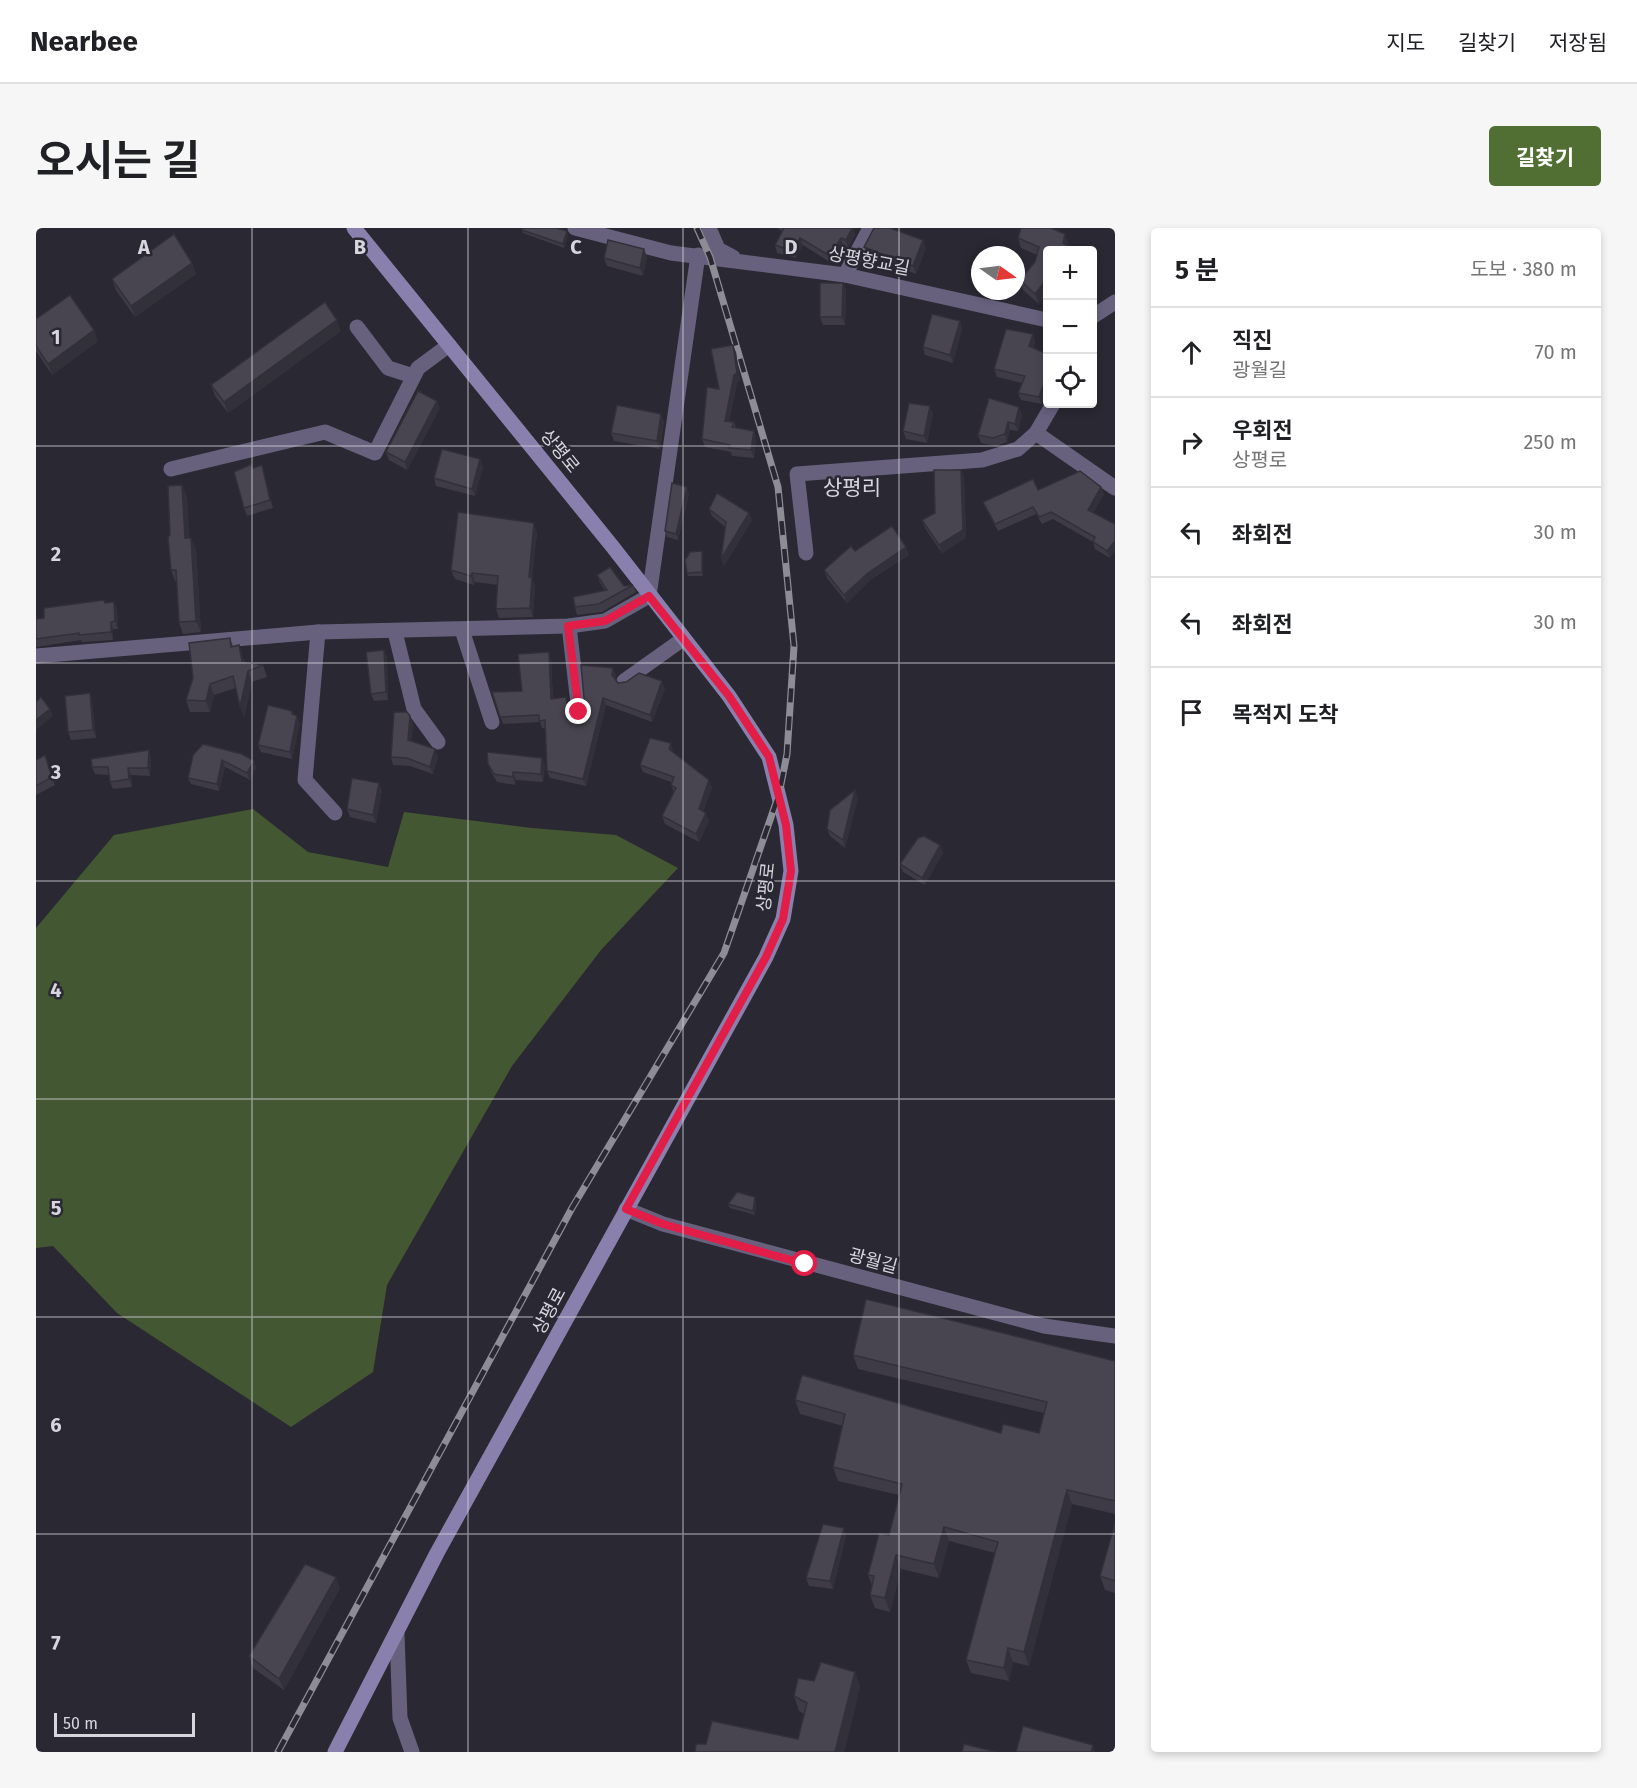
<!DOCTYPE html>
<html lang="ko">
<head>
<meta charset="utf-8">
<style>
	:root { --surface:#fff; --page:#f6f6f6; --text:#202124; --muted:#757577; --line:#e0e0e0; --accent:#516f33 }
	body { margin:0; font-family:"Fira Sans","Noto Sans KR",sans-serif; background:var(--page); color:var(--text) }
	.controls { position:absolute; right:18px; top:18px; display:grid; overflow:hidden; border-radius:6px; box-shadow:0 3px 9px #0003 }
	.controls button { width:54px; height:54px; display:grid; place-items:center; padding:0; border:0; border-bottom:2px solid var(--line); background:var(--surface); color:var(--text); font:30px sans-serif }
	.compass { position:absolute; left:935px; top:18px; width:54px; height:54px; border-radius:50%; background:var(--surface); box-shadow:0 3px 9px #0003; rotate:104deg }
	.scale { position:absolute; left:18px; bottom:15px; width:141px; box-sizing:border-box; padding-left:6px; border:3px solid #d7d6dd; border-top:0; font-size:16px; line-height:21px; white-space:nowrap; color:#d7d6dd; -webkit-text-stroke:4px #2a2832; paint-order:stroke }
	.stop { position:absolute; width:18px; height:18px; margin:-14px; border:4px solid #e11d48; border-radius:50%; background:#fff }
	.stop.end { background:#e11d48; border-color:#fff; box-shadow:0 2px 6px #0008 }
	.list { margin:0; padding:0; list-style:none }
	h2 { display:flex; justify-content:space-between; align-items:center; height:78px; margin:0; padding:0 24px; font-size:26px }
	h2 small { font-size:20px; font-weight:400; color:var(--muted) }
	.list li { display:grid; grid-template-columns:39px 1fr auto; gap:18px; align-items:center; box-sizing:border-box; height:90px; padding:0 24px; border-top:2px solid var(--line) }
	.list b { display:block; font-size:22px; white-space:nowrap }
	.list p { margin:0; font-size:20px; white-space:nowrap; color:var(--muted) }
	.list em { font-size:20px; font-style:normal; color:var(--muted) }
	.icon { flex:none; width:33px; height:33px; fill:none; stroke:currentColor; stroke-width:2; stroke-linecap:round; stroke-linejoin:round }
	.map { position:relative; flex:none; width:1079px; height:1524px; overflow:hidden; border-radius:6px }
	header { display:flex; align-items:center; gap:36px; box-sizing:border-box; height:84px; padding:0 30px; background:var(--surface); border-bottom:2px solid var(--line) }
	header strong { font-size:28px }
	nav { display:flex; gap:33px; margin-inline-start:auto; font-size:21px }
	.intro { display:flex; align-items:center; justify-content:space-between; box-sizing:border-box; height:144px; padding:0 36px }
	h1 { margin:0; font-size:42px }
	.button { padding:15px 27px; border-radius:6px; background:var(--accent); color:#fff; font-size:21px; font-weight:700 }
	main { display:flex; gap:36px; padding:0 36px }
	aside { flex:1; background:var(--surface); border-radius:6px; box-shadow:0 3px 9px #0003 }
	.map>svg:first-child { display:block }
	.green { fill:#435732 }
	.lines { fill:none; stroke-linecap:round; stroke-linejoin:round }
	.street { stroke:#67617e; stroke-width:15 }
	.secondary { stroke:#8a80ae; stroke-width:15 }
	.rail-casing { stroke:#8e8c94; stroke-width:7 }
	.rail { stroke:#2a2832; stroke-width:4.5; stroke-dasharray:14; stroke-linecap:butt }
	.wall { fill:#3e3b46 }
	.shaded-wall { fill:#323039 }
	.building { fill:#484551; stroke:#323039; stroke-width:1.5 }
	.route { stroke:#e11d48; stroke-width:8 }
	.grid { fill:none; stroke:#d7d6dd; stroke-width:1.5; stroke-opacity:0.55 }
	.labels { text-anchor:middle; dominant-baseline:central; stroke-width:5; stroke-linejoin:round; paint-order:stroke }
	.street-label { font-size:18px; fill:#d7d6dd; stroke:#2a2832 }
	.quarter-label { font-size:21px; fill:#d7d6dd; stroke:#2a2832 }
	.grid-label { font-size:20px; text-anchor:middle; font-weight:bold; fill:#d7d6dd; stroke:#2a2832; stroke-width:5; stroke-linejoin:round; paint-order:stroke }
</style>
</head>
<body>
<header>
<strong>Nearbee</strong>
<nav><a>지도</a><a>길찾기</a><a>저장됨</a></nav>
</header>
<div class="intro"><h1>오시는 길</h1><a class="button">길찾기</a></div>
<main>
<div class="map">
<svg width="1079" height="1524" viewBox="0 0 1079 1524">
	<rect width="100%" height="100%" fill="#2a2832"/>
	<polygon class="green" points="217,581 272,624 352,639 368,584 496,600 580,607 642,640 565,722 476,838 351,1057 337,1144 255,1199 81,1085 17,1018 0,1020 0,700 78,607"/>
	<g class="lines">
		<g class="street">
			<polyline points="539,0 635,25 809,47 1011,92"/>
			<polyline points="673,0 682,21 697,29"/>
			<polyline points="809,47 834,0"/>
			<polyline points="1056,89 1079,74"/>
			<polyline points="321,99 352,140 377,148"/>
			<polyline points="1000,205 1079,260"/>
			<polyline points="135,241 289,204 339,225 382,140 413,117"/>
			<polyline points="770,325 761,246 946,232 982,221 1000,205 1017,176"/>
			<polyline points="533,398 543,484"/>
			<polyline points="426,402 456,494"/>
			<polyline points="282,404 269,552 299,585"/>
			<polyline points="359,404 378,481 402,514"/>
			<polyline points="0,428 282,404 533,398 569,393 613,368 662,27"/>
			<polyline points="588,453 647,411"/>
			<polyline points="590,981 627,996 1008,1098 1079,1108"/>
			<polyline points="361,1406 364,1490 376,1524"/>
		</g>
		<polyline class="secondary" points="299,1524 401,1325 730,729 747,691 755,643 750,597 733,529 693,468 576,318 318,0"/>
		<defs>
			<polyline id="rail" points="242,1524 536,980 688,725 743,566 751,526 758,418 742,259 674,29 661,0"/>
		</defs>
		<use href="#rail" class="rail-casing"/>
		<use href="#rail" class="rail"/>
	</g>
	<g class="wall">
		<polygon points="741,0 817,0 819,7 812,20 807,18 797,36 767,17 760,30 741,25 739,17 746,3"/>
		<polygon points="486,2 532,7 528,20 487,5"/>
		<polygon points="1029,6 1032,16 1011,22 1003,76 987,62 984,52 999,34 1001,27 985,20 982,10"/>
		<polygon points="828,19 890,20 880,46 831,27"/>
		<polygon points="611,29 607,48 571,38 568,30"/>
		<polygon points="156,35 160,46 99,89 80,62 76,51"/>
		<polygon points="807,55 810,63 809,97 787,97 784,89"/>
		<polygon points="0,91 62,113 16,147 0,123"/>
		<polygon points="924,93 926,101 917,135 889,127 887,119"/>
		<polygon points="305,103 192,185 179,168 175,157"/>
		<polygon points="999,113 997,120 1006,176 985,172 982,165 986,155 961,149 958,141"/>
		<polygon points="700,124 704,153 701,155 693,193 698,194 700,200 718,203 720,210 718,230 696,228 695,224 669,219 666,211 683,161"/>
		<polygon points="404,180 371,242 353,232 350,224"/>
		<polygon points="897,186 891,215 870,211 867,203"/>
		<polygon points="986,187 982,203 974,202 971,214 960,218 945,215 942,207"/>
		<polygon points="628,193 624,221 578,213 575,205"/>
		<polygon points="217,239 228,245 237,280 211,288 208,280"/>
		<polygon points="447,239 439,268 400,258 398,250"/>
		<polygon points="925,242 928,250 930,310 906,325 889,300 886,292 899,285"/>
		<polygon points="1065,259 1068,266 1057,285 1079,296 1074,330 1059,321 1057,314 1017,291 1006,296 1000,286 962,303 950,281 947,274 1002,262"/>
		<polygon points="653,266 642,312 631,309 629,303"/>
		<polygon points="151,268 153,310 160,321 165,404 147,406 143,394 141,353 139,353 135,342 134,307"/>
		<polygon points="673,281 716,292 688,338 689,299 676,288"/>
		<polygon points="501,304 496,350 499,358 497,389 463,390 460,381 462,357 439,354 438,357 419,351 415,342"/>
		<polygon points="819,323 873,327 834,352 811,375 791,350 788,342"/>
		<polygon points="667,327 667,348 652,348 651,345"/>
		<polygon points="561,347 588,358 597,357 600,364 566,384 541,387 539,379 569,362 564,355"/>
		<polygon points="69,375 81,381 82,401 77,401 77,412 46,414 45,412 0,419 0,391 8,390"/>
		<polygon points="194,410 197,418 207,429 208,434 227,437 231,449 216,454 208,490 200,460 178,467 174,484 154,484 150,472"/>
		<polygon points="348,422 351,430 352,472 338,473 335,466"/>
		<polygon points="515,431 517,471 532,476 534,483 537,486 546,485 577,440 580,448 579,451 582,455 629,461 616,494 570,477 550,558 514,550 511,543 509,500 506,500 504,494 467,496 456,464 486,463"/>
		<polygon points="54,465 56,473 60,510 35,512 32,504"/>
		<polygon points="256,483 264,495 256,531 225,524 222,517"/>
		<polygon points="374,488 377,496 375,513 399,521 402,529 397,546 374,538 357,537 355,529"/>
		<polygon points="637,523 637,524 676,559 667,584 673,593 663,614 629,596 626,588 638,564 635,557 635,554 607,544 604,537"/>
		<polygon points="9,527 19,557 0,567 0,532"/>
		<polygon points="157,527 218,533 220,540 214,552 189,539 183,563 155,556 152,550"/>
		<polygon points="115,530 114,548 95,547 96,559 77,561 74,554 73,547 59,546 56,539"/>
		<polygon points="506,530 509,537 507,554 480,552 479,557 461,554 455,544 452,536"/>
		<polygon points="346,562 340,595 314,589 311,581"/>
		<polygon points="822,570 809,620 794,608 791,601"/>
		<polygon points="904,617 907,625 889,657 867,644 864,636"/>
		<polygon points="720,973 719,987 694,980 692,976"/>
		<polygon points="817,1127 1079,1133 1079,1286 1036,1276 993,1438 977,1434 973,1453 935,1445 930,1432 959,1325 913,1313 903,1350 865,1341 854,1384 839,1380 834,1367 836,1357 832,1347 853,1307 863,1267 802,1253 797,1239 807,1198 764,1186 759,1172 965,1205 1003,1205 1008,1185 822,1141"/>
		<polygon points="1079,1295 1079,1365 1069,1362 1064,1348"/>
		<polygon points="810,1308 797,1361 773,1358 770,1350"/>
		<polygon points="304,1360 248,1462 217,1440 213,1428"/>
		<polygon points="819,1444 824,1459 808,1524 670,1516 762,1511 768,1486 763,1483 758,1468 778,1453"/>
	</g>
	<g class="shaded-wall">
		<polygon points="817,0 819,7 812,20 810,12"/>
		<polygon points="531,3 532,7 528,20 527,16"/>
		<polygon points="1029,6 1032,16 1031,22 1027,15"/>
		<polygon points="764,10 767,17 760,30 757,23"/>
		<polygon points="805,10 807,18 797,36 794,28"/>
		<polygon points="887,12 890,20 880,46 877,38"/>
		<polygon points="608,21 611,29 607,48 604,40"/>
		<polygon points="156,35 160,46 99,89 95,78"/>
		<polygon points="1011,51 1011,66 1003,76 999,66"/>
		<polygon points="807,55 810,63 809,97 806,89"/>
		<polygon points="301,92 305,103 192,185 188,174"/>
		<polygon points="924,93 926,101 917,135 914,127"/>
		<polygon points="58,102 62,113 16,147 12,136"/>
		<polygon points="997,106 999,113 996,126 993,118"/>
		<polygon points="697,117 700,124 704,153 701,155 692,200 689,193"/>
		<polygon points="1011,148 1011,162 1006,176 1003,169"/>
		<polygon points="401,173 404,180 371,242 369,234"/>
		<polygon points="894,178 897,186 891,215 888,208"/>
		<polygon points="983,179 986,187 982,203 979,196"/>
		<polygon points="625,186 628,193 624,221 621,213"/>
		<polygon points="972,194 974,202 971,214 969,206"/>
		<polygon points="718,203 720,210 718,230 715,222"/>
		<polygon points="444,231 447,239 439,268 436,261"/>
		<polygon points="226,237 228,245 237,280 234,272"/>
		<polygon points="925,242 928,250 930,310 906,325 903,317"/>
		<polygon points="146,257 151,268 153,321 149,310"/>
		<polygon points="651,259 653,266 642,312 640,306"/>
		<polygon points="1065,259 1068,266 1055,289 1052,282"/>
		<polygon points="713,285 716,292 688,338 685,331"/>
		<polygon points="498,295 501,304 496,350 499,358 497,389 494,380 493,349"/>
		<polygon points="155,310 160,321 165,404 160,393"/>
		<polygon points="1079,313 1079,323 1074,330 1071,323"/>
		<polygon points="870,319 873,327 834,352 811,375 808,367 832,345"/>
		<polygon points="666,323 667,327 667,348 666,344"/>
		<polygon points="436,345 439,354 438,357 435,348"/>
		<polygon points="78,374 81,381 82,401 79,393"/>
		<polygon points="75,394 77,401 77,412 75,404"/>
		<polygon points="203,417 207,429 210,444 206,433"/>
		<polygon points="348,422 351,430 352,472 350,464"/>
		<polygon points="513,424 515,431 517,478 515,471"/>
		<polygon points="577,440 580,448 578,454 576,447"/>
		<polygon points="212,443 216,454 208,490 204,479"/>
		<polygon points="626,453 629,461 616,494 614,487"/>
		<polygon points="174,456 178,467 174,484 170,473"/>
		<polygon points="54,465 56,473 60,510 57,502"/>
		<polygon points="567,470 570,477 550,558 547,551"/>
		<polygon points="14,481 17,488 0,502 0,492"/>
		<polygon points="261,488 264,495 256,531 254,524"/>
		<polygon points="374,488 377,496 374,519 372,512"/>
		<polygon points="635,515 637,523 635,528 633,521"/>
		<polygon points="399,521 402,529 397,546 394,539"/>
		<polygon points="113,522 115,530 114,548 112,540"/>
		<polygon points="506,530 509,537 507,554 505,546"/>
		<polygon points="186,532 189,539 183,563 181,556"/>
		<polygon points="218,533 220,540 214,552 211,545"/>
		<polygon points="92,540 95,547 96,559 93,551"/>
		<polygon points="477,544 480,552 479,557 477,549"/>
		<polygon points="673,552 676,559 665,589 663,581"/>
		<polygon points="343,555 346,562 340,595 337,587"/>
		<polygon points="819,562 822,570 809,620 807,612"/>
		<polygon points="670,585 673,593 663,614 660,606"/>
		<polygon points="904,617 907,625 889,657 886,650"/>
		<polygon points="719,969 720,973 719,987 717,983"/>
		<polygon points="1031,1262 1036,1276 993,1438 988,1424"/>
		<polygon points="908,1299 913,1313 903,1350 898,1336"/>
		<polygon points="808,1300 810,1308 797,1361 794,1353"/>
		<polygon points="860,1327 865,1341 854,1384 849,1370"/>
		<polygon points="300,1349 304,1360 248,1462 243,1451"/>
		<polygon points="972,1420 977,1434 973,1453 968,1440"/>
		<polygon points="819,1444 824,1459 808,1524 799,1524"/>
		<polygon points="1057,1517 1059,1524 1055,1524"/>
	</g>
	<g class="building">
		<polygon points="487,0 520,0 531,3 527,16 486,2"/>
		<polygon points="748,0 816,0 810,12 805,10 794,28 764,10 757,23 739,17"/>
		<polygon points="838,0 854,0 887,12 877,38 828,19"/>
		<polygon points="985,0 1015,0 1029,6 1027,15 1041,22 1011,22 1011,51 999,66 984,52 999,34 1003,19 982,10"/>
		<polygon points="138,6 156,35 95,78 76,51"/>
		<polygon points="572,12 608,21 604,40 568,30"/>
		<polygon points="784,55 807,55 806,89 784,89"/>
		<polygon points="34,67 58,102 12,136 0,118 0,91"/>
		<polygon points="289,74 301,92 188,174 175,157"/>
		<polygon points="896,86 924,93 914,127 887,119"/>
		<polygon points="970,101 997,106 993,118 1011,126 1011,148 1003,169 982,165 989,148 958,141"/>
		<polygon points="697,117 701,145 698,147 689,193 698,194 696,199 718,203 715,222 693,220 694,217 666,211 671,159 683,161 675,121"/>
		<polygon points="382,163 401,173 369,234 350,224"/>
		<polygon points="953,170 983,179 979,196 972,194 969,206 957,210 942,207"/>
		<polygon points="873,175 894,178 888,208 867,203"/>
		<polygon points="581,177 625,186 621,213 575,205"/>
		<polygon points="406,221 444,231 436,261 398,250"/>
		<polygon points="216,236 217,240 226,237 234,272 208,280 198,244"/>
		<polygon points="898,242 925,242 927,302 903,317 886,292 899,285"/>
		<polygon points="1044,243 1065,259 1052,282 1079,296 1079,313 1071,323 1057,314 1059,309 1015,284 1003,289 997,279 959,296 947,274 997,251 1002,262"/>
		<polygon points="636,255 651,259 640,306 629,303"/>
		<polygon points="146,257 149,310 155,310 160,393 143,394 140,342 135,342 132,309 134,307 132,258"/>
		<polygon points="681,265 713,285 685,331 690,294 673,281"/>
		<polygon points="422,284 498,295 493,349 496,349 494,380 460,381 462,348 436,345 435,348 415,342"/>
		<polygon points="856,298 870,319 832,345 808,367 788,342 815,318 819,323"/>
		<polygon points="666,323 666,344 651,345 649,332 654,324"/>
		<polygon points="574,339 588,358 597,357 563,376 539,379 537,369 571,362 561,347"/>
		<polygon points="68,372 69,375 78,374 79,393 75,394 75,404 43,407 43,405 0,411 0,391 8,390 8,380"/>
		<polygon points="194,410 195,419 203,417 206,433 227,437 212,443 204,479 197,448 174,456 170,473 150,472 157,450 153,415"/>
		<polygon points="348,422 350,464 335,466 330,424"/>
		<polygon points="513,424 515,471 530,469 532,482 537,486 546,485 549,480 545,437 577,440 576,447 582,455 590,454 603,445 626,453 614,487 567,470 547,551 511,543 509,492 503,493 503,487 464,489 456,464 486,463 482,426"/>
		<polygon points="54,465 57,502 32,504 29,468"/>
		<polygon points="5,469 14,481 0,492 0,474"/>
		<polygon points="232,477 256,483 256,486 261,488 254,524 222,517"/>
		<polygon points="358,484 371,484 374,488 372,512 399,521 394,539 371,530 355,529"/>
		<polygon points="614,510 635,515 633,521 673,552 663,581 670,585 660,606 626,588 640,560 635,557 638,549 604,537"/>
		<polygon points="167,516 206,526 218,533 211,545 186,532 181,556 152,550 157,527"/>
		<polygon points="113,522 112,540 92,540 93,551 74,554 72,539 56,539 55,531"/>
		<polygon points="451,524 506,530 505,546 477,544 477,549 458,546 452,536"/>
		<polygon points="9,527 16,549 0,558 0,532"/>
		<polygon points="316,550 343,555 337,587 311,581"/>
		<polygon points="819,562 807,612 791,601 794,582"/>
		<polygon points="888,608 904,617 886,650 864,636 882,610"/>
		<polygon points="701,964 719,969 717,983 692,976"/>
		<polygon points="830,1071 1079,1133 1079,1273 1031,1262 988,1424 972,1420 968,1440 930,1432 962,1314 908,1299 898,1336 860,1327 849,1370 834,1367 838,1348 832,1347 843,1305 853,1307 866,1256 797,1239 809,1186 759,1172 766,1147 965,1205 967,1196 1003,1205 1011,1174 817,1127"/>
		<polygon points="1079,1295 1079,1353 1064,1348"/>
		<polygon points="787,1296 808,1300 794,1353 770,1350"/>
		<polygon points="269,1336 300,1349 243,1451 213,1428"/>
		<polygon points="785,1434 819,1444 799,1524 659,1524 660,1516 670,1516 676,1493 762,1511 771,1475 758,1468 762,1450 778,1453"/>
		<polygon points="987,1498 1057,1517 1055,1524 980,1524"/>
		<polygon points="928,1516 961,1524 926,1524"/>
	</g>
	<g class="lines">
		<polyline class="route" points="543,484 532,398 569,393 613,368 693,468 733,529 750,597 755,643 747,691 730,729 590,981 627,996 769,1036"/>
	</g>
	<path class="grid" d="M216,0v1524M432,0v1524M647,0v1524M863,0v1524M0,218h1079M0,435h1079M0,653h1079M0,871h1079M0,1089h1079M0,1306h1079"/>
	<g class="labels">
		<g class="street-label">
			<text transform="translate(833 33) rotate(11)">상평향교길</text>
			<text transform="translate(524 223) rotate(51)">상평로</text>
			<text transform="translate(730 659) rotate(-84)">상평로</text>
			<text transform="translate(837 1033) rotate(15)">광월길</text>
			<text transform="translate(513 1083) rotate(-62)">상평로</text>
		</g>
		<g class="quarter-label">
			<text x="816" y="260">상평리</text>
		</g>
	</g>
	<g class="grid-label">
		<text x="108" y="26">A</text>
		<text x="324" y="26">B</text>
		<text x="540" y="26">C</text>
		<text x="755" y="26">D</text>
		<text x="20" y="116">1</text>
		<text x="20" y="333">2</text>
		<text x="20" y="551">3</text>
		<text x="20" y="769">4</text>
		<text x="20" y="987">5</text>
		<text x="20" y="1204">6</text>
		<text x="20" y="1422">7</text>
	</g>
</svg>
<div class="controls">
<button>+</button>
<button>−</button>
<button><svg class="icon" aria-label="locate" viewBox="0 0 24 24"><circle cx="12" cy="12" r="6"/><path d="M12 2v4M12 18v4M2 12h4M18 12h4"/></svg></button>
</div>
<svg class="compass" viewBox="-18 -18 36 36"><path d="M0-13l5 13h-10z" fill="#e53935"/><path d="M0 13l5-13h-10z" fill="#757577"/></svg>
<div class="scale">50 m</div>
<div class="stop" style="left:769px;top:1036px"></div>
<div class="stop end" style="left:543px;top:484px"></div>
</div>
<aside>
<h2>5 분<small>도보 · 380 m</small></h2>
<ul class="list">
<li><svg class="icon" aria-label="ahead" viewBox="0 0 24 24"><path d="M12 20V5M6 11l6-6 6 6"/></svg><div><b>직진</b><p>광월길</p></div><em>70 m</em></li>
<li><svg class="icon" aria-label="right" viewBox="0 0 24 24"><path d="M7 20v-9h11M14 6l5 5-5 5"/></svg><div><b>우회전</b><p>상평로</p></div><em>250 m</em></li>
<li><svg class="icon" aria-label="left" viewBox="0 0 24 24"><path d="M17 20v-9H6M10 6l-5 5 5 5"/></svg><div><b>좌회전</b></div><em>30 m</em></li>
<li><svg class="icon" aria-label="left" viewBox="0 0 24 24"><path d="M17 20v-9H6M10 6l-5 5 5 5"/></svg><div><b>좌회전</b></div><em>30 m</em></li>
<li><svg class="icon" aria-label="arrive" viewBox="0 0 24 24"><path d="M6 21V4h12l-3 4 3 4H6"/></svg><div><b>목적지 도착</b></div></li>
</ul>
</aside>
</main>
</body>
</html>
